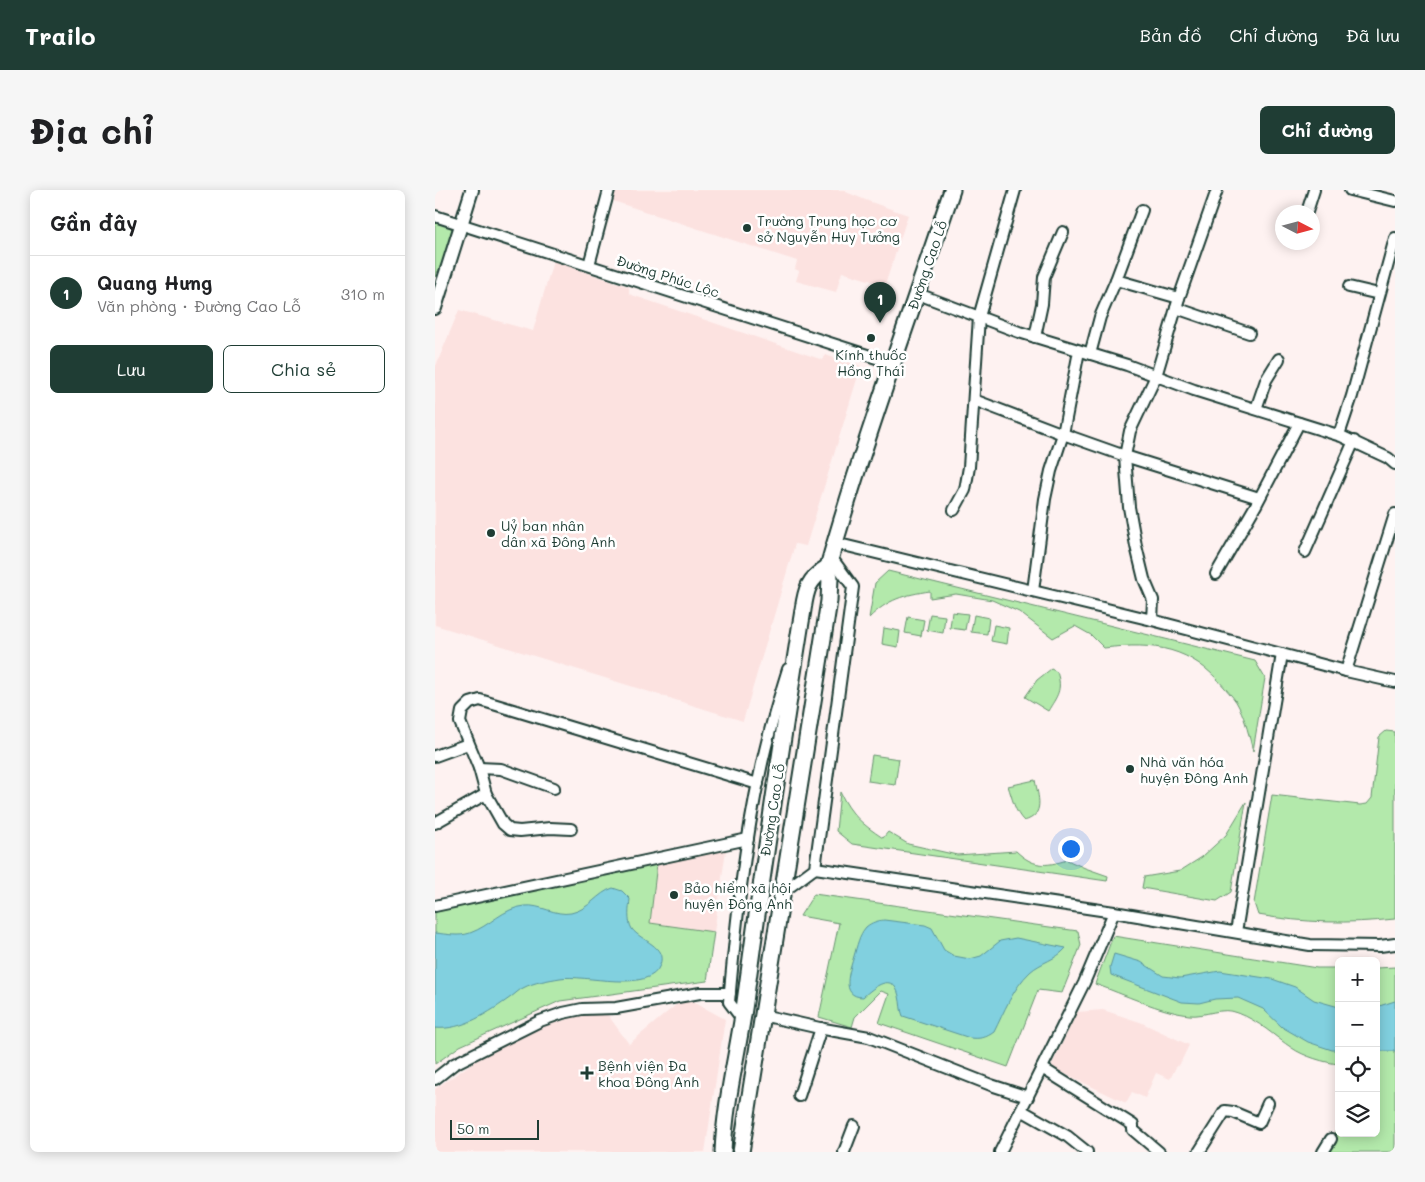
<!DOCTYPE html>
<html lang="vi">
<head>
<meta charset="utf-8">
<style>
	:root { --surface:#fff; --page:#f6f6f6; --text:#202124; --muted:#757577; --line:#e0e0e0; --accent:#1f3d34 }
	body { margin:0; font-family:Mali,sans-serif; background:var(--page); color:var(--text) }
	.controls { position:absolute; right:15px; bottom:15px; display:grid; overflow:hidden; border-radius:8px; box-shadow:0 2px 12px #0003 }
	.controls button { width:45px; height:45px; display:grid; place-items:center; padding:0; border:0; border-bottom:1px solid var(--line); background:var(--surface); color:var(--text); font:25px sans-serif }
	.compass { position:absolute; left:840px; top:15px; width:45px; height:45px; border-radius:50%; background:var(--surface); box-shadow:0 2px 12px #0003; rotate:96deg }
	.scale { position:absolute; left:15px; bottom:12px; width:89px; box-sizing:border-box; padding-left:5px; border:2px solid #1f3d34; border-top:0; font-size:14px; line-height:18px; white-space:nowrap; color:#1f3d34; -webkit-text-stroke:4px #fff; paint-order:stroke }
	.you { position:absolute; left:635px; top:658px; width:18px; height:18px; margin:-12px; border:4px solid #fff; border-radius:50%; background:#1a73e8; box-shadow:0 0 0 8px #1a73e833 }
	.badge { display:grid; place-items:center; width:32px; height:32px; border-radius:50%; background:var(--accent); color:#fff; font-size:16px; font-weight:700 }
	.pin { position:absolute; translate:-50% -41px; filter:drop-shadow(0 1px 2px #0008) }
	.pin::after { content:''; position:absolute; top:26px; width:18px; height:15px; background:inherit; clip-path:polygon(0 0,100% 0,50% 100%) }
	.list { margin:0; padding:0; list-style:none }
	h2 { display:flex; justify-content:space-between; align-items:center; height:65px; margin:0; padding:0 20px; font-size:21px }
	h2 small { font-size:16px; font-weight:400; color:var(--muted) }
	.list li { display:grid; grid-template-columns:32px 1fr auto; gap:15px; align-items:center; box-sizing:border-box; height:75px; padding:0 20px; border-top:1px solid var(--line) }
	.list b { display:block; font-size:19px; white-space:nowrap }
	.list p { margin:0; font-size:16px; white-space:nowrap; color:var(--muted) }
	.list em { font-size:16px; font-style:normal; color:var(--muted) }
	.actions { display:flex; gap:10px; padding:15px 20px }
	.actions a { flex:1; padding:11px 0; border:1px solid var(--accent); border-radius:8px; text-align:center; font-size:18px; color:var(--accent) }
	.actions .main { background:var(--accent); color:#fff }
	.icon { flex:none; width:28px; height:28px; fill:none; stroke:currentColor; stroke-width:2; stroke-linecap:round; stroke-linejoin:round }
	.map { position:relative; flex:none; width:960px; height:962px; overflow:hidden; border-radius:8px }
	header { display:flex; align-items:center; gap:30px; box-sizing:border-box; height:70px; padding:0 25px; background:var(--accent); color:#fff }
	header strong { font-size:24px }
	nav { display:flex; gap:28px; margin-inline-start:auto; font-size:18px }
	.intro { display:flex; align-items:center; justify-content:space-between; box-sizing:border-box; height:120px; padding:0 30px }
	h1 { margin:0; font-size:35px }
	.button { padding:12px 22px; border-radius:8px; background:var(--accent); color:#fff; font-size:18px; font-weight:700 }
	main { display:flex; gap:30px; padding:0 30px }
	aside { flex:1; background:var(--surface); border-radius:8px; box-shadow:0 2px 12px #0003 }
	.map>svg:first-child { display:block }
	.built { fill:#fce2e0 }
	.green { fill:#b3e9ab; stroke:#699370 }
	.water { fill:#81d0df; stroke:#5a959b }
	.lines { fill:none; stroke-linecap:round; stroke-linejoin:round }
	.minor-casing { stroke:#1f3d34; stroke-width:14 }
	.tertiary-casing { stroke:#1f3d34; stroke-width:16 }
	.secondary-casing { stroke:#1f3d34; stroke-width:19 }
	.minor { stroke:#fff; stroke-width:10 }
	.tertiary { stroke:#fff; stroke-width:12 }
	.secondary { stroke:#fff; stroke-width:15 }
	.poi-dot { fill:#1f3d34; stroke:#fff; stroke-width:2 }
	.labels { text-anchor:middle; dominant-baseline:central; stroke-width:5; stroke-linejoin:round; paint-order:stroke }
	.poi-label { font-size:14px; fill:#1f3d34; stroke:#fff; text-anchor:start }
	.street-label { font-size:14px; fill:#1f3d34; stroke:#fff }
</style>
</head>
<body>
<header>
<strong>Trailo</strong>
<nav><a>Bản đồ</a><a>Chỉ đường</a><a>Đã lưu</a></nav>
</header>
<div class="intro"><h1>Địa chỉ</h1><a class="button">Chỉ đường</a></div>
<main>
<aside>
<h2>Gần đây<small></small></h2>
<ul class="list">
<li><span class="badge">1</span><div><b>Quang Hưng</b><p>Văn phòng · Đường Cao Lỗ</p></div><em>310 m</em></li>
</ul>
<div class="actions"><a class="main">Lưu</a><a>Chia sẻ</a></div>
</aside>
<div class="map">
<svg width="960" height="962" viewBox="0 0 960 962">
	<rect width="100%" height="100%" fill="#fef2f1"/>
	<filter id="ink" filterUnits="userSpaceOnUse"><feTurbulence type="fractalNoise" baseFrequency=".02" numOctaves="2"/><feDisplacementMap in="SourceGraphic" scale="10" xChannelSelector="R" yChannelSelector="G"/><feConvolveMatrix kernelMatrix="1 2 1 2 8 2 1 2 1" color-interpolation-filters="sRGB"/></filter>
	<g filter="url(#ink)">
		<g class="built">
			<polygon points="181,0 411,0 411,2 433,11 473,25 450,95 407,82 401,102 361,91 364,81 360,79 362,71 178,11"/>
			<polygon points="118,71 194,97 194,104 388,170 390,165 426,176 371,356 360,354 308,531 0,435 0,178 24,120 98,141"/>
			<polygon points="291,660 279,742 215,733 222,673"/>
			<polygon points="253,809 290,829 270,962 0,962 0,899 46,867 95,841 142,826 170,821 194,854 247,810"/>
			<polygon points="668,820 705,832 754,855 744,876 742,875 735,889 721,883 710,908 697,902 691,913 616,877 642,822"/>
		</g>
		<g class="green">
			<polygon points="0,26 26,35 0,87"/>
			<path d="M453,381l367,90 10,17 -12,73c-4,-15 -7,-30 -14,-44 -3,-7 -9,-13 -14,-19 -34,-41 -70,-46 -121,-40l-13,-13 -16,-9 -22,12 -34,-26 -27,-12 -36,-6 -26,4v-7c-26,4 -42,8 -61,27l6,-35z"/>
			<polygon points="517,422 533,424 530,440 515,438"/>
			<polygon points="495,424 510,426 508,443 492,440"/>
			<polygon points="539,425 554,428 552,444 536,442"/>
			<polygon points="473,427 489,430 486,446 470,443"/>
			<polygon points="559,435 574,438 572,454 556,451"/>
			<polygon points="449,438 465,441 463,457 447,454"/>
			<path d="M616,479l6,3c6,18 0,24 -9,39l-23,-14 12,-17z"/>
			<path d="M951,541l9,1v187c-47,5 -90,4 -137,-4l-4,-12 18,-108 88,10 7,-1 5,-6 7,-61z"/>
			<polygon points="437,565 464,569 460,595 433,591"/>
			<path d="M600,590c3,16 11,35 -11,41 -9,-8 -12,-24 -16,-35z"/>
			<path d="M405,602c11,23 22,32 43,46l5,-6 20,12 49,11 59,-4c17,16 29,16 51,9l18,8 23,8 -1,5 -255,-37 -16,-13z"/>
			<polygon points="811,612 796,702 782,711 707,698 709,687 745,681 767,667 791,645"/>
			<polygon points="222,673 215,733 279,742 272,791 125,811 25,856 0,874 0,722"/>
			<polygon points="379,704 643,741 646,755 627,803 603,800 573,877 444,833 454,804 446,801 420,827 417,837 384,827 404,733 365,726"/>
			<path d="M678,746l204,32h22v96c-13,-1 -36,-8 -47,-16 -17,-11 -34,-28 -54,-35 -16,-7 -33,4 -49,2 -28,-3 -66,-21 -94,-31z"/>
			<polygon points="960,777 960,962 888,962 904,935 904,943 941,943 941,778"/>
		</g>
		<g class="water">
			<path d="M178,698l9,3 8,8c-1,9 -3,22 2,30 9,12 35,17 28,36 -10,29 -76,9 -100,13 -11,2 -26,4 -37,10 -4,2 -8,6 -12,9 -21,15 -49,34 -76,31v-95c11,1 24,4 35,0 20,-7 33,-25 55,-27 15,-2 30,10 46,7 19,-4 26,-20 42,-25z"/>
			<path d="M449,730l41,5 7,3 12,22 10,6 16,3 11,-3 19,-15 16,-3 50,10c-10,12 -25,14 -36,24 -17,16 -26,40 -36,60 -8,6 -14,7 -24,6l-67,-22c-3,-7 -2,-12 -4,-20 -6,-25 -25,-9 -36,1 -24,0 -13,-27 -9,-41 3,-10 5,-21 12,-29 6,-5 11,-6 18,-7z"/>
			<polygon points="679,764 706,772 728,786 745,788 785,781 837,789 860,797 879,810 904,817 904,860 897,860 873,852 847,837 828,819 803,808 780,809 764,813 747,812 676,785 675,777"/>
			<polygon points="960,811 960,861 941,861 941,817"/>
		</g>
		<g class="lines">
			<defs>
				<g id="minor">
					<polyline points="915,0 960,11"/>
					<polyline points="707,20 681,90 744,108"/>
					<polyline points="872,22 879,0"/>
					<polyline points="0,26 457,173"/>
					<polyline points="154,75 174,0"/>
					<polyline points="914,97 944,104"/>
					<polyline points="483,104 584,142 692,175 759,200 906,246 953,268 960,274"/>
					<polyline points="741,118 814,143"/>
					<polyline points="600,147 607,114 609,87 628,42"/>
					<polyline points="644,161 628,244 690,266 824,308"/>
					<polyline points="655,164 665,127 681,90"/>
					<polyline points="539,210 628,244 616,281 610,309 598,401"/>
					<polyline points="821,219 831,190 844,169"/>
					<polyline points="904,245 917,206 960,48"/>
					<polyline points="519,320 530,300 534,277 544,127 580,0"/>
					<polyline points="400,353 717,430 718,410 709,389 701,356 694,317 690,266 695,241 721,186 744,108 782,0"/>
					<polyline points="870,362 919,251"/>
					<polyline points="781,384 821,315 864,233"/>
					<polyline points="717,430 911,481 960,492"/>
					<polyline points="911,481 960,324"/>
					<polyline points="0,566 33,554"/>
					<polyline points="44,578 66,579 119,598"/>
					<polyline points="0,633 51,604"/>
					<polyline points="136,639 115,638 85,641 75,640 68,634 51,604 44,578 25,532 27,521 35,513 45,510 323,594"/>
					<polyline points="380,678 679,722 875,755 945,756 960,754"/>
					<polyline points="349,701 380,678 418,397 396,367"/>
					<polyline points="0,716 313,649"/>
					<polyline points="801,742 847,464"/>
					<polyline points="327,825 389,839 434,847 556,895 593,907"/>
					<path d="M307,829l-13,-17c7,-79 15,-157 32,-234 7,-34 17,-67 27,-99"/>
					<polyline points="607,878 698,935 698,940 724,962"/>
					<polyline points="0,889 19,874 105,831 128,823 147,819 181,818 265,803 295,803"/>
					<polyline points="364,906 386,838"/>
					<polyline points="586,920 632,946 652,962"/>
					<polyline points="409,962 419,936"/>
					<polyline points="565,962 649,793 679,722"/>
					<polyline points="764,962 790,921 798,922 824,933 833,913"/>
					<polyline points="888,962 896,949"/>
				</g>
				<polyline id="tertiary" points="0,118 37,0"/>
				<g id="secondary">
					<path d="M288,962c2,-51 15,-100 22,-150 17,-127 36,-254 56,-380 5,-26 2,-40 27,-55"/>
					<path d="M306,962l88,-551 1,-23 -2,-11c36,-127 82,-251 124,-377"/>
				</g>
			</defs>
			<use href="#minor" class="minor-casing"/>
			<use href="#tertiary" class="tertiary-casing"/>
			<use href="#secondary" class="secondary-casing"/>
			<use href="#minor" class="minor"/>
			<use href="#tertiary" class="tertiary"/>
			<use href="#secondary" class="secondary"/>
		</g>
	</g>
	<g class="poi-dot">
		<circle cx="312" cy="38" r="5"/>
		<circle cx="436" cy="148" r="5"/>
		<circle cx="56" cy="343" r="5"/>
		<circle cx="695" cy="579" r="5"/>
		<circle cx="239" cy="705" r="5"/>
		<path d="M149.5 875.5h5v5h5v5h-5v5h-5v-5h-5v-5h5z"/>
	</g>
	<g class="labels">
		<g class="poi-label">
			<text x="322" y="30">Trường Trung học cơ<tspan x="322" dy="16">sở Nguyễn Huy Tưởng</tspan></text>
			<text x="436" y="164" text-anchor="middle">Kính thuốc<tspan x="436" dy="16">Hồng Thái</tspan></text>
			<text x="66" y="335">Uỷ ban nhân<tspan x="66" dy="16">dân xã Đông Anh</tspan></text>
			<text x="705" y="571">Nhà văn hóa<tspan x="705" dy="16">huyện Đông Anh</tspan></text>
			<text x="249" y="697">Bảo hiểm xã hội<tspan x="249" dy="16">huyện Đông Anh</tspan></text>
			<text x="163" y="875">Bệnh viện Đa<tspan x="163" dy="16">khoa Đông Anh</tspan></text>
		</g>
		<g class="street-label">
			<text transform="translate(492 75) rotate(-71)">Đường Cao Lỗ</text>
			<text transform="translate(233 86) rotate(18)">Đường Phúc Lộc</text>
			<text transform="translate(337 620) rotate(-81)">Đường Cao Lỗ</text>
		</g>
	</g>
</svg>
<div class="controls">
<button>+</button>
<button>−</button>
<button><svg class="icon" aria-label="locate" viewBox="0 0 24 24"><circle cx="12" cy="12" r="6"/><path d="M12 2v4M12 18v4M2 12h4M18 12h4"/></svg></button>
<button><svg class="icon" aria-label="layers" viewBox="0 0 24 24"><path d="M12 4l9 5-9 5-9-5zM3 14l9 5 9-5"/></svg></button>
</div>
<svg class="compass" viewBox="-18 -18 36 36"><path d="M0-13l5 13h-10z" fill="#e53935"/><path d="M0 13l5-13h-10z" fill="#757577"/></svg>
<div class="scale">50 m</div>
<div class="you"></div>
<div class="pin badge" style="left:445px;top:133px">1</div>
</div>
</main>
</body>
</html>
